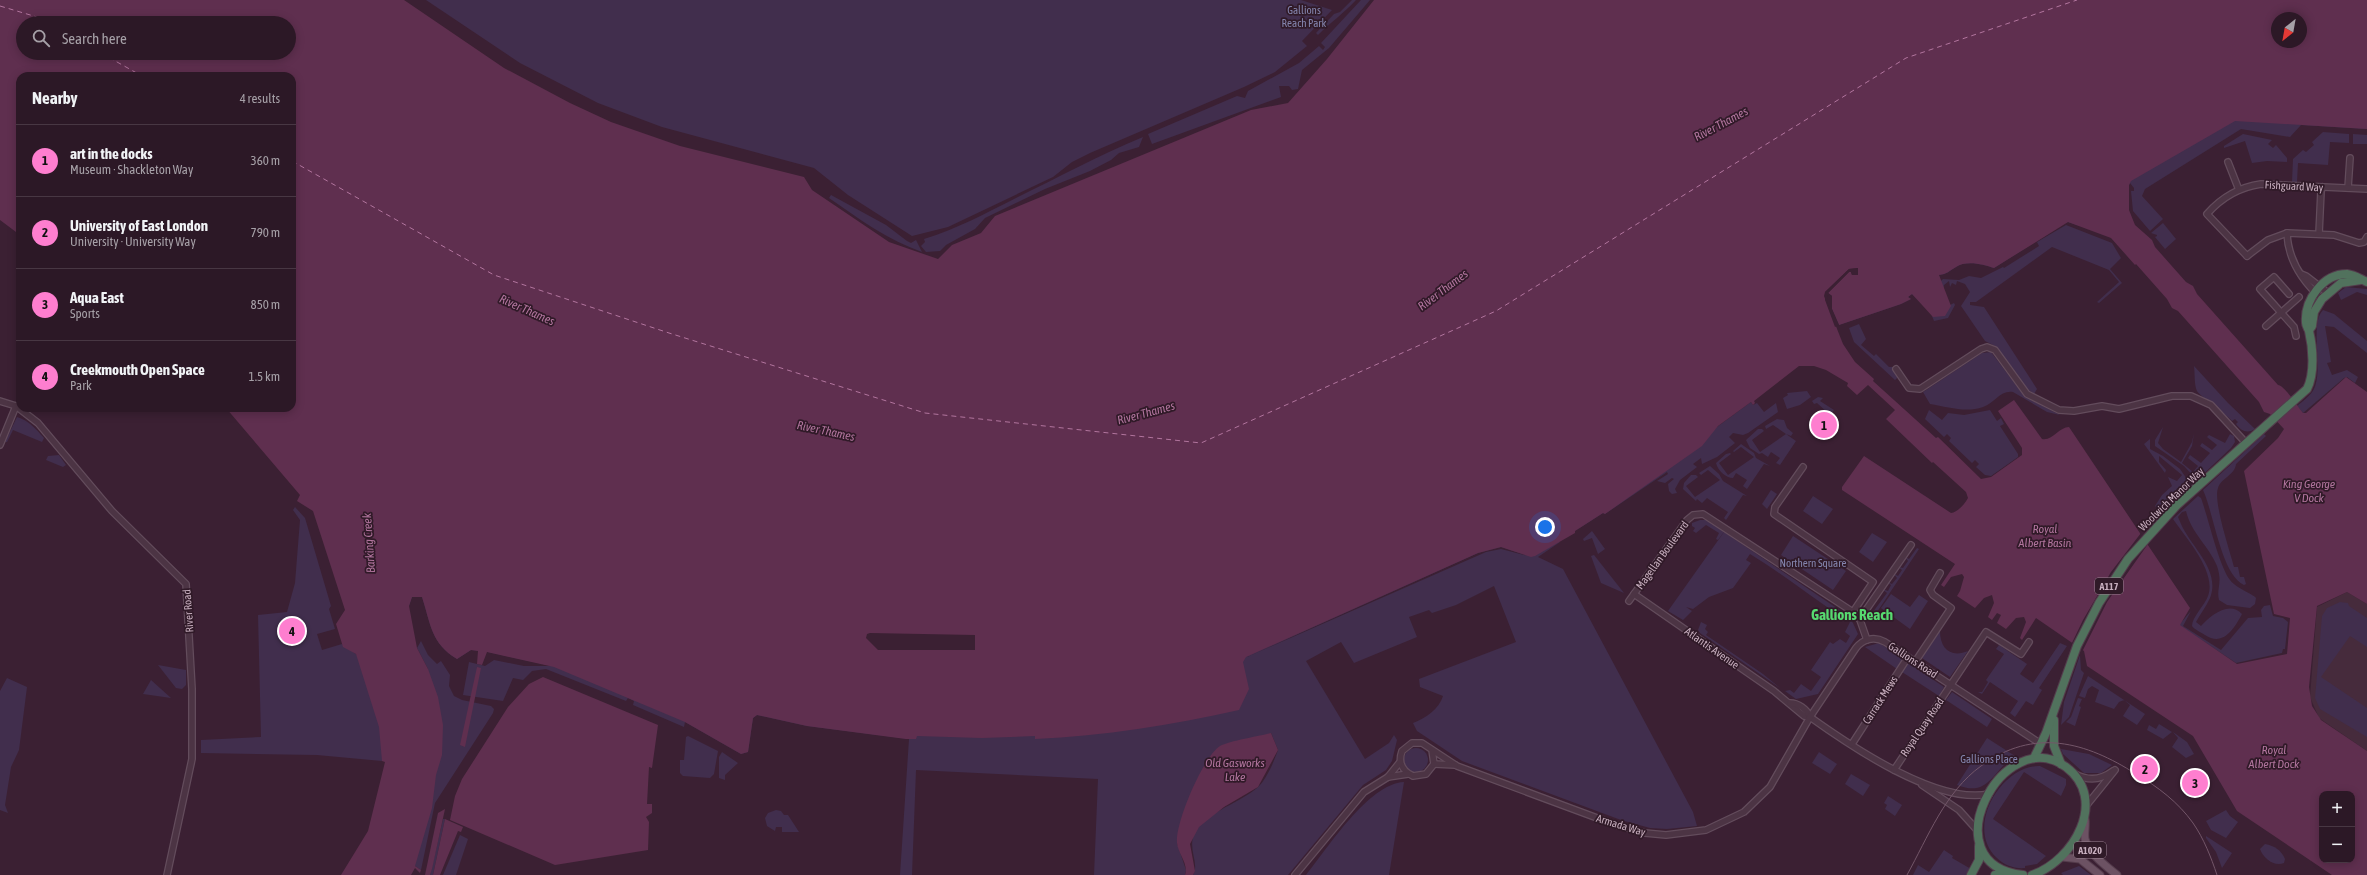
<!DOCTYPE html>
<html lang="en">
<head>
<meta charset="utf-8">
<style>
	:root { --surface:#2c1826; --page:#34212e; --text:#f1f3f6; --muted:#a6a0a7; --line:#483743; --accent:#fe7ecf }
	body { margin:0; font-family:"Asap Condensed",sans-serif; background:var(--page); color:var(--text) }
	.controls { position:absolute; right:12px; bottom:12px; display:grid; overflow:hidden; border-radius:8px; box-shadow:0 2px 10px #0003 }
	.controls button { width:36px; height:36px; display:grid; place-items:center; padding:0; border:0; border-bottom:1px solid var(--line); background:var(--surface); color:var(--text); font:20px sans-serif }
	.compass { position:absolute; left:2271px; top:12px; width:36px; height:36px; border-radius:50%; background:var(--surface); box-shadow:0 2px 10px #0003; rotate:211deg }
	.you { position:absolute; left:1545px; top:527px; width:14px; height:14px; margin:-10px; border:3px solid #fff; border-radius:50%; background:#1a73e8; box-shadow:0 0 0 6px #1a73e833 }
	.badge { display:grid; place-items:center; width:26px; height:26px; border-radius:50%; background:var(--accent); color:#111; font-size:13px; font-weight:700 }
	.pin { position:absolute; translate:-50% -50%; border:2px solid #fff; box-shadow:0 1px 4px #0006 }
	.list { margin:0; padding:0; list-style:none }
	h2 { display:flex; justify-content:space-between; align-items:center; height:52px; margin:0; padding:0 16px; font-size:17px }
	h2 small { font-size:13px; font-weight:400; color:var(--muted) }
	.list li { display:grid; grid-template-columns:26px 1fr auto; gap:12px; align-items:center; box-sizing:border-box; height:72px; padding:0 16px; border-top:1px solid var(--line) }
	.list b { display:block; font-size:15px; white-space:nowrap }
	.list p { margin:0; font-size:13px; white-space:nowrap; color:var(--muted) }
	.list em { font-size:13px; font-style:normal; color:var(--muted) }
	.icon { flex:none; width:22px; height:22px; fill:none; stroke:currentColor; stroke-width:2; stroke-linecap:round; stroke-linejoin:round }
	.map { position:relative; flex:none; width:2367px; height:875px; overflow:hidden }
	.search { position:absolute; background:var(--surface); box-shadow:0 2px 10px #0003; left:16px; top:16px; width:280px; height:44px; display:flex; align-items:center; gap:10px; box-sizing:border-box; padding:0 14px; border-radius:22px; color:var(--muted); font-size:15px }
	.panel { position:absolute; background:var(--surface); box-shadow:0 2px 10px #0003; left:16px; top:72px; width:280px; height:340px; border-radius:12px }
	.map>svg:first-child { display:block }
	.airport { fill:#462b3c }
	.green { fill:#412e4d; fill-rule:evenodd }
	.water { fill:#5f2f4f; fill-rule:evenodd }
	.pier { fill:#3b2033 }
	.lines { fill:none; stroke-linecap:round; stroke-linejoin:round }
	.ferry { stroke:#b2759e; stroke-width:1; stroke-dasharray:5 4; stroke-linecap:butt }
	.minor-casing { stroke:#634c5c; stroke-width:8 }
	.major-casing { stroke:#553d4d; stroke-width:9 }
	.highway-casing { stroke:#533c4c; stroke-width:10 }
	.minor { stroke:#4c3444; stroke-width:5.5 }
	.major { stroke:#6c5263; stroke-width:7 }
	.highway { stroke:#51725d; stroke-width:8 }
	.tram { stroke:#735669; stroke-width:1 }
	.labels { text-anchor:middle; dominant-baseline:central; stroke-width:3.5; stroke-linejoin:round; paint-order:stroke }
	.shield { fill:#301a28; stroke:#9a8292; stroke-width:1 }
	.shield-label { font-size:10px; font-weight:bold; fill:#c8afbf }
	.park-label { font-size:11px; fill:#8485ae; stroke:#301a28 }
	.street-label { font-size:11px; fill:#c8afbf; stroke:#301a28 }
	.water-label { font-size:12px; font-style:italic; fill:#b2759e; stroke:#301a28 }
	.district-label { font-size:15px; font-weight:bold; fill:#57da70; stroke:#301a28 }
</style>
</head>
<body>
<div class="map">
<svg width="2367" height="875" viewBox="0 0 2367 875">
	<rect width="100%" height="100%" fill="#3b2033"/>
	<polygon class="airport" points="2347,592 2367,604 2367,751 2319,718 2310,697 2317,607"/>
	<g class="green">
		<polygon points="426,0 1301,0 1332,10 1302,41 1307,46 1275,72 1244,87 1090,153 1072,162 1053,177 948,227 912,236 848,195 814,168 662,127 598,103 520,63"/>
		<path d="M1352,0h4c-12,13 -26,23 -38,35l-2,-2 18,-19 6,-2z"/>
		<polygon points="1361,0 1370,0 1329,48 1302,70 1298,89 1292,90 1289,86 1279,86 1281,97 1152,144 1148,134 1237,96 1245,98 1248,91 1299,63 1319,46 1323,50 1325,47 1321,43"/>
		<polygon points="2367,83 2367,129 2301,125 2290,137 2241,129 2145,189 2142,196 2163,219 2150,231 2133,211 2131,191 2134,191 2134,188 2130,183 2129,185 2102,153"/>
		<polygon points="2323,132 2349,134 2349,143 2330,142 2328,165 2298,163 2297,182 2292,182 2293,159 2303,150 2306,152 2314,145 2312,142"/>
		<polygon points="2243,134 2272,140 2268,144 2273,148 2276,145 2287,158 2287,162 2267,161 2252,163 2245,141 2224,148 2224,146"/>
		<polygon points="2353,134 2367,135 2367,144 2353,144"/>
		<path d="M1143,137l-4,10 -20,6 -8,7 -21,11 -45,18 -60,29 -10,11 -29,16 -6,6 -14,1 -5,-6 4,-4 -1,-3c33,-10 62,-26 92,-41 43,-21 83,-43 127,-61z"/>
		<path d="M1997,188l86,39 -15,-5 -3,1 -71,45c-11,-4 -28,-8 -38,-1 -7,4 -8,7 -17,8l2,10v-4l2,-2 16,1 10,-4 12,2 22,-11 1,1 35,-22 -2,-4 29,-17 46,18 9,15 -11,11 12,14 -23,20 -2,-1 22,-20 -10,-12 -57,-23 -76,55h-6v3l14,2 53,82 -3,5 -8,-6 -31,-42 -10,-5 -24,-35 9,-14 -5,-8 -8,-3 -1,4 -4,-2 -2,4 -1,-6 -5,4 -1,5 7,15 4,-2 1,2 -7,13 -14,3 -4,-10 -18,-17 -4,3 3,2 -10,5 -62,21 -7,-16z"/>
		<path d="M831,195l55,30 21,16 4,2 5,-3 6,12c-34,-12 -63,-33 -93,-54z"/>
		<polygon points="2163,223 2176,239 2165,249 2155,237 2157,236 2157,235 2151,233"/>
		<polygon points="2346,287 2367,289 2367,295 2357,292 2341,300 2338,293"/>
		<path d="M2323,310l11,4 33,27v12l-33,-26 -9,-1 6,36 -4,1 5,12 15,-5 11,7 -3,6 -8,-6 -3,1 -41,35 -6,-7c5,-4 14,-11 17,-17 10,-20 -5,-65 9,-79z"/>
		<polygon points="1859,324 1866,339 1861,345 1874,356 1876,354 1889,367 1893,367 1898,377 1895,380 1854,342 1849,328"/>
		<path d="M1991,352l34,45 35,18 -13,-3 -34,-20c-13,-2 -18,11 -30,15 -17,6 -35,0 -53,-3l-7,-12 59,-39z"/>
		<path d="M2194,366l34,37 27,26c-8,5 -14,2 -19,-5l2,-2 -3,-3 -3,2c-6,-7 -33,-26 -35,-30 -3,-6 -2,-18 -3,-25z"/>
		<polygon points="1807,391 1811,397 1800,405 1787,409 1783,398 1788,395 1787,393"/>
		<polygon points="1818,397 1823,398 1820,401 1834,410 1830,415 1817,403 1814,404 1812,401"/>
		<polygon points="1751,402 1753,405 1757,403 1764,412 1776,403 1778,412 1748,433 1743,435 1733,433 1729,437 1735,443 1717,457 1702,464 1701,458 1693,464 1697,467 1680,480 1675,489 1677,493 1672,494 1669,491 1668,484 1674,479 1672,478 1665,483 1657,481 1668,474 1667,472 1605,514 1603,513 1575,531"/>
		<polygon points="1929,410 1942,420 1948,413 1964,415 1990,410 1997,421 2001,418 2004,424 2000,426 2018,454 2018,457 1991,476 1985,475 1976,467 1979,464 1975,460 1972,463 1949,441 1951,438 1947,434 1944,437 1925,419"/>
		<path d="M17,417c11,3 19,12 27,21l-2,4 -29,-12 -6,12h-2z"/>
		<polygon points="1777,419 1784,420 1787,428 1793,433 1791,436 1786,434 1796,441 1780,465 1776,463 1780,458 1771,452 1768,457 1762,453 1759,454 1750,448 1746,440 1758,429 1762,429 1764,431 1752,440 1760,452 1786,434 1773,425 1766,429 1765,426"/>
		<polygon points="2163,427 2158,443 2163,449 2181,462 2192,442 2194,433 2192,446 2182,463 2193,472 2198,466 2188,458 2190,455 2201,463 2210,453 2200,446 2202,443 2212,450 2217,445 2207,437 2209,435 2225,443 2230,434 2234,436 2235,442 2231,448 2197,480 2184,466 2155,446 2155,440"/>
		<path d="M2264,434l2,2 -30,28c-1,11 -15,14 -18,24 -5,14 12,63 16,79h4l2,10h4l2,7 -2,1c-23,-11 -30,-71 -41,-95z"/>
		<polygon points="2150,439 2150,449 2163,456 2180,469 2191,485 2161,512 2155,506 2162,495 2172,486 2168,477 2177,481 2182,475 2159,456 2159,462 2166,470 2165,473 2144,444"/>
		<path d="M1741,444l13,9 2,5 14,8 -6,-2 -17,25 -4,-3 4,-6 -11,-7 -3,5c-7,0 -15,-7 -17,-15l10,-9 4,-1 1,1 -12,9 9,12 26,-18 -13,-10 -7,5 -1,-1z"/>
		<polygon points="59,455 66,465 63,467 46,460 48,456"/>
		<polygon points="1710,466 1719,474 1723,481 1747,496 1743,495 1726,520 1724,518 1728,512 1707,498 1702,503 1697,499 1696,501 1683,489 1684,483 1691,475 1696,475 1698,477 1686,486 1695,497 1720,480 1708,470 1701,475 1699,473"/>
		<path d="M393,486l1167,56 -22,15 25,12 130,243 4,14 -30,3 -17,-1 -29,-8 -159,-59 -45,-30 -4,-8c13,-5 26,-14 30,-27l-23,-9 -1,-8 97,-37 -22,-56 -38,19 -24,8 -3,-3 -20,7 8,20 -63,26 -13,-21 -35,19 59,98 24,-16 5,-8 3,5 -5,21 -6,9 -23,15 -75,90h-95c8,-14 -10,-29 6,-49 16,-17 44,-25 59,-39 9,-8 16,-26 20,-37l-7,-17 -94,110 9,27 -1,5h-91l4,-96 -182,-9 -4,105h-12l9,-136 -102,-13 -50,-11 -4,3 -5,34 -7,2 -56,-32 -1,5 -51,-22 1,-4 -6,-3 -2,3 -80,-32 -14,2 -9,9 -10,-2 -10,23 -40,-6 6,-33 16,4 9,-6 30,6h28l-69,-15 -12,-1 -14,9c-26,-16 -26,-34 -35,-62h-10l-3,9zM1501,547l27,9 -27,-7 -15,3 -239,105 231,-104z"/>
		<polygon points="1771,490 1777,494 1767,509 1762,504"/>
		<polygon points="1813,496 1833,509 1822,524 1803,511"/>
		<path d="M2198,496l3,2c7,19 18,68 29,82 7,9 25,15 26,18l-1,6 -5,4 -23,-3 -8,-5c-3,-11 4,-17 -2,-34 -8,-20 -26,-33 -31,-55l-4,1 -4,5 3,7c10,23 40,46 29,74 -4,9 -10,16 -14,24l5,4c9,-10 28,-26 41,-12 -8,15 -19,33 -37,21 -4,-3 -10,-5 -13,-9 0,-9 13,-21 16,-30 9,-24 -22,-58 -35,-77z"/>
		<polygon points="295,507 305,518 331,606 329,609 335,629 317,634 322,650 342,644 356,654 383,686 382,761 317,755 201,753 201,740 261,737 258,615 287,612 295,583 300,520 293,510"/>
		<polygon points="1700,520 1706,520 1724,532 1718,540 1716,539 1719,533 1706,525 1696,533 1693,531 1695,528 1692,526 1692,523"/>
		<polygon points="1592,531 1605,549 1598,554 1592,538 1584,541 1583,539"/>
		<path d="M1724,532l120,81 9,10 5,11 -40,60 -22,5 -11,-8 5,-1 4,3 7,-9 10,7 10,-14 -10,-7 19,-28 3,2 7,-5 6,4 4,-7 -5,-4 5,-10 -3,-2 1,-2 -11,-4c-31,-21 -59,-43 -87,-60l-4,6 5,3 -18,25 -24,9 -16,12 -7,-2 6,4 -9,9 -15,-9z"/>
		<polygon points="1872,533 1887,542 1873,562 1859,552"/>
		<polygon points="1793,536 1846,571 1833,590 1781,555"/>
		<polygon points="1917,548 1919,549 1873,618 1870,616 1887,593 1882,589 1888,591 1891,585 1887,582 1892,584 1897,578 1894,574 1898,576 1902,570 1898,567 1903,568 1908,561 1905,557 1909,559"/>
		<polygon points="1594,555 1624,593 1601,583 1591,556"/>
		<polygon points="1891,594 1910,607 1919,595 1928,601 1910,629 1881,608"/>
		<polygon points="2340,602 2348,603 2349,606 2367,618 2367,647 2350,636 2321,677 2367,708 2367,737 2320,709 2315,698 2322,616 2327,608"/>
		<polygon points="2270,605 2273,616 2283,618 2288,622 2285,649 2283,649 2282,653 2236,663 2179,625 2191,611 2183,626 2221,650 2248,618 2262,617 2261,610 2264,606"/>
		<polygon points="1701,622 1707,625 1705,629 1708,632 1706,635 1763,674 1780,688 1700,633 1698,630"/>
		<path d="M1940,631c0,18 11,27 28,20l-18,26 -28,-19z"/>
		<polygon points="421,641 428,655 437,664 441,661 450,675 449,686 454,696 462,700 491,706 494,709 493,713 435,803 421,870 415,866 414,854 428,669 417,648"/>
		<polygon points="1879,643 1904,659 1897,669 1865,647"/>
		<polygon points="2060,643 2067,646 2039,688 2042,690 2033,705 2026,701 2015,717 2010,713 2018,701 1990,682 1982,694 1978,692 1982,692 1988,682 1986,680 2004,654 1996,649 1999,645 2027,664 2020,674 2033,683"/>
		<polygon points="2080,655 2081,670 2084,673 2069,717 2061,725 2064,702"/>
		<polygon points="1908,663 1944,687 1939,696 1902,672"/>
		<polygon points="158,665 186,670 186,685 182,689 176,688"/>
		<polygon points="2088,676 2145,714 2137,725 2123,716 2130,705 2124,700 2119,702 2114,709 2095,702 2099,690 2092,686 2088,689 2085,698 2079,696"/>
		<polygon points="7,678 27,687 19,750 11,767 5,805 8,813 0,810 0,691"/>
		<polygon points="151,680 171,698 143,694"/>
		<polygon points="1952,692 1992,719 1987,727 1946,700"/>
		<polygon points="2078,698 2082,699 2079,706 2081,707 2075,726 2066,722 2071,717"/>
		<polygon points="2159,724 2172,732 2163,739 2147,730 2149,725 2156,729"/>
		<polygon points="2173,732 2187,742 2194,754 2186,758 2172,747 2178,738"/>
		<polygon points="688,736 718,751 714,774 710,778 683,776 680,773 680,760 684,760 686,737"/>
		<path d="M1987,738l28,18c-23,14 -25,42 -58,29z"/>
		<circle cx="1416" cy="760" r="12"/>
		<polygon points="2061,749 2089,754 2112,765 2101,773 2084,773 2063,754"/>
		<polygon points="722,752 738,763 725,775 725,780 719,778 719,757"/>
		<polygon points="1819,752 1837,764 1830,774 1812,763"/>
		<path d="M2040,766l26,13v6l-5,11 -37,-24 -31,47 53,37 -9,8 -12,2v2c-11,1 -21,-3 -28,-10 -33,-30 4,-93 43,-92z"/>
		<polygon points="1851,774 1870,785 1863,796 1845,784"/>
		<path d="M1404,782l-15,93h-83c22,-27 62,-91 98,-93z"/>
		<polygon points="1888,796 1902,805 1895,816 1885,809 1887,805 1884,803"/>
		<polygon points="776,810 781,811 784,815 788,815 799,832 782,832 782,827 776,827 775,831 767,826 765,818 768,813"/>
		<polygon points="2226,810 2230,816 2238,822 2226,838 2211,830 2206,821"/>
		<polygon points="443,819 445,819 433,875 430,875"/>
		<polygon points="460,835 468,839 456,875 443,875"/>
		<polygon points="2206,836 2232,853 2222,868 2216,852 2206,838"/>
		<path d="M2265,844c10,2 16,6 20,15l-1,4c-10,4 -21,-5 -24,-14z"/>
		<polygon points="1944,850 1953,856 1952,858 1971,869 1967,875 1913,875 1918,865 1929,872"/>
		<polygon points="2079,866 2091,875 2063,875 2061,873"/>
	</g>
	<g class="water">
		<path d="M0,0h404l100,68 66,35 41,19 69,24 124,31 8,13 77,52 49,17 14,-14 29,-12 14,-17 256,-106 37,-7 39,-44 47,-59h993v129l-132,-8 -104,60 -2,4v25l6,15 17,15 3,7 31,35 7,4 4,8 81,91c7,1 19,21 25,28h3l40,-36 21,15v212l-20,-12 -30,14 -8,81 3,19 9,14 46,31v124h-35l-95,-64 -44,-75 -106,-70 -3,-15 -48,-33 -14,22 -2,-2 6,-16 -2,-5 -8,1 -10,11 -9,-6 4,-8 -4,-2 -5,7 -4,-3 6,-14 -2,-8 -8,3 -9,10 -18,-12 3,-5 4,-14 -2,-3 -11,3 -7,10 -3,-2 14,-21 -113,-74v-3l22,-31 87,57c7,-1 14,-9 17,-15l-2,-6 -33,-30 -1,1 -46,-44 9,-9 -27,-25 -11,10 -10,-9 1,-3 -22,-13 -12,-4h-15l-45,35 1,2 -2,2 -2,-3 -33,24 -16,20 -97,68 -2,-1 -28,18v2l-40,23 -4,1 -30,-10 -23,6 -232,104 -3,5 6,27 -10,21c-68,15 -134,26 -204,29v-3l-53,2 -65,-2 -1,3h-10l-99,-13 -50,-11 -4,3 -5,34 -7,2 -56,-32 -131,-55 -67,-15 -5,13 -5,-1 1,-13 -7,-1 -14,9c-26,-16 -26,-34 -35,-62h-10l-3,9 8,42 11,21 10,28 5,28 -1,30 -6,20 -4,33 -17,58 6,4 -1,3 -5,-5 -4,7h-70l27,-44 17,-69 -3,-1 -3,-34 -23,-73 -13,-7 -7,-23 9,-14 -32,-99 -16,-10 3,-6 -74,-87h66v-332h-272v159l-20,-15zM2277,18h24v24h-24zM23,23h266v30h-266zM2068,222l43,16 24,27 1,-1 31,35 5,9 6,3 81,91 5,10 6,2 14,15 -6,9 -34,33 30,143 16,4 -3,36 -50,10 -57,-39 10,-17 -121,-181c-10,0 -16,14 -27,12l-28,-39 -16,11 24,37v7l-31,22 -10,2 -43,-42 -2,1 -63,-57 1,-2 -19,-17 -12,-18 -19,-48 1,-4 24,-23 9,-1 -1,7h-5l-1,-3h-2l-21,21 4,3v13l7,16 62,-21 10,-5 -3,-2 4,-3 21,23 12,-1 6,-10 -12,-31c8,-1 10,-4 17,-8 10,-7 27,-3 38,1zM2322,794h30v66h-30z"/>
		<polygon points="477,667 481,668 465,747 460,745"/>
		<polygon points="543,677 658,725 652,768 649,767 647,804 652,804 652,813 646,817 649,822 648,850 555,865 450,820 455,796 462,779 508,707 529,684"/>
		<path d="M1271,733l7,17 -20,37 -34,20 -25,20 -9,17 5,27 -2,4h-8c4,-11 -7,-21 -8,-32 -2,-20 26,-86 43,-97 9,-5 40,-10 51,-13z"/>
		<polygon points="445,809 432,869 430,875 425,875 438,813"/>
		<polygon points="445,819 463,827 461,832 458,831 440,875 433,875"/>
	</g>
	<g class="pier">
		<polygon points="1858,268 1858,275 1852,275 1851,272 1849,272 1828,293 1832,296 1832,309 1839,325 1837,326 1830,310 1830,297 1827,295 1828,304 1837,326 1835,327 1825,300 1825,292 1849,269"/>
		<polygon points="2141,533 2148,544 2107,602 2082,652 2071,645 2083,620 2111,572"/>
		<polygon points="870,633 975,635 975,650 878,650 866,638 867,634"/>
	</g>
	<g class="lines">
		<g class="ferry">
			<polyline points="0,6 37,17 48,23"/>
			<polyline points="101,53 142,76"/>
			<polyline points="292,161 494,275 669,333 925,413 1201,443 1496,311 1906,58 2077,0"/>
		</g>
		<defs>
			<g id="minor">
				<polyline points="2228,162 2239,190"/>
				<polyline points="2348,188 2350,158"/>
				<path d="M2287,233c1,27 15,48 35,66"/>
				<polyline points="2319,234 2321,191 2323,187"/>
				<path d="M2247,256l-40,-42c14,-16 33,-27 54,-30l106,5"/>
				<polyline points="2247,256 2268,240 2287,233 2334,235 2359,243 2364,242 2367,237"/>
				<polyline points="2301,274 2306,276 2328,293"/>
				<polyline points="2289,294 2274,277 2260,289 2294,327 2296,336"/>
				<polyline points="2266,326 2299,297"/>
				<polyline points="1896,369 1909,388 1920,389 1981,349 1987,347 1995,350 2027,394 2059,410 2074,411 2102,406 2119,409 2172,396 2191,396 2211,405 2246,443"/>
				<polyline points="0,401 16,406 38,423 112,511 186,584 192,689 192,759 167,875"/>
				<polyline points="0,445 16,406"/>
				<polyline points="1803,467 1775,507 1774,514 1873,582 1853,612"/>
				<path d="M1634,594l140,97 30,25 6,1c42,30 127,88 179,77"/>
				<polyline points="1629,601 1687,520 1693,515 1703,514 1853,612 1860,620 1867,640"/>
				<polyline points="1866,610 1911,545"/>
				<polyline points="1915,662 1951,608 1933,595 1930,590 1940,573"/>
				<path d="M1790,703c8,0 17,6 20,14"/>
				<polyline points="1852,744 1908,657"/>
				<path d="M1432,750l2,14 -8,10 -13,2c-11,-5 -15,-14 -11,-25l10,-8h10l35,23 159,59 29,8 21,2 40,-5 38,-18 26,-25 40,-70 46,-69c7,-9 18,-12 29,-6l153,100"/>
				<polyline points="1434,764 1455,765"/>
				<polyline points="1894,770 1986,632 2021,654 2029,642"/>
				<path d="M2075,774c13,7 26,6 38,-3"/>
				<polyline points="1388,777 1400,762"/>
				<polyline points="1922,785 1959,810 1977,830"/>
				<polyline points="2086,806 2115,770"/>
				<polyline points="1295,875 1364,792 1388,777 1408,774"/>
			</g>
			<g id="major">
				<path d="M2085,819c1,7 -1,14 0,20 4,15 20,26 32,36"/>
				<polyline points="2062,857 2080,859 2100,875"/>
			</g>
			<g id="highway">
				<polyline points="2309,330 2312,326 2314,312 2322,299 2341,283 2361,280"/>
				<polyline points="2054,720 2054,746 2061,764"/>
				<path d="M2034,758l12,-25 31,-87 22,-43 29,-44 49,-54 130,-116c8,-16 6,-41 2,-58 -1,-3 -3,-5 -3,-8 -2,-23 17,-49 41,-49 8,1 13,5 20,8"/>
				<polyline points="1971,875 1979,860 1979,846"/>
				<polyline points="1995,875 2009,874"/>
				<path d="M2023,875c-95,-10 -20,-154 43,-108 43,32 8,94 -34,108"/>
			</g>
		</defs>
		<use href="#minor" class="minor-casing"/>
		<use href="#major" class="major-casing"/>
		<use href="#highway" class="highway-casing"/>
		<use href="#minor" class="minor"/>
		<use href="#major" class="major"/>
		<use href="#highway" class="highway"/>
		<path class="tram" d="M1907,875c21,-38 38,-83 74,-109 53,-39 105,-24 155,8 22,13 42,28 57,49 11,16 18,34 24,52"/>
	</g>
	<g class="labels">
		<g class="shield">
			<rect x="2095" y="578" width="28" height="16" rx="3"/>
			<rect x="2074" y="842" width="32" height="16" rx="3"/>
		</g>
		<g class="shield-label">
			<text x="2109" y="586">A117</text>
			<text x="2090" y="850">A1020</text>
		</g>
		<g class="park-label">
			<text x="1304" y="10">Gallions<tspan x="1304" dy="13">Reach Park</tspan></text>
			<text x="1813" y="563">Northern Square</text>
			<text x="1989" y="759">Gallions Place</text>
		</g>
		<g class="street-label">
			<text transform="translate(2294 186) rotate(3)">Fishguard Way</text>
			<text transform="translate(2171 499) rotate(-44)">Woolwich Manor Way</text>
			<text transform="translate(1662 555) rotate(-54)">Magellan Boulevard</text>
			<text transform="translate(188 611) rotate(-94)">River Road</text>
			<text transform="translate(1712 648) rotate(35)">Atlantis Avenue</text>
			<text transform="translate(1913 660) rotate(33)">Gallions Road</text>
			<text transform="translate(1880 700) rotate(-57)">Carrack Mews</text>
			<text transform="translate(1922 727) rotate(-56)">Royal Quay Road</text>
			<text transform="translate(1621 825) rotate(17)">Armada Way</text>
		</g>
		<g class="water-label">
			<text transform="translate(1721 124) rotate(-28)">River Thames</text>
			<text transform="translate(1443 290) rotate(-37)">River Thames</text>
			<text transform="translate(527 310) rotate(24)">River Thames</text>
			<text transform="translate(1146 413) rotate(-15)">River Thames</text>
			<text transform="translate(826 431) rotate(12)">River Thames</text>
			<text x="2309" y="484">King George<tspan x="2309" dy="14">V Dock</tspan></text>
			<text x="2045" y="529">Royal<tspan x="2045" dy="14">Albert Basin</tspan></text>
			<text transform="translate(369 543) rotate(-94)">Barking Creek</text>
			<text x="2274" y="750">Royal<tspan x="2274" dy="14">Albert Dock</tspan></text>
			<text x="1235" y="763">Old Gasworks<tspan x="1235" dy="14">Lake</tspan></text>
		</g>
		<g class="district-label">
			<text x="1852" y="614">Gallions Reach</text>
		</g>
	</g>
</svg>
<div class="controls">
<button>+</button>
<button>−</button>
</div>
<svg class="compass" viewBox="-18 -18 36 36"><path d="M0-13l5 13h-10z" fill="#e53935"/><path d="M0 13l5-13h-10z" fill="#a6a0a7"/></svg>
<div class="you"></div>
<div class="pin badge" style="left:1824px;top:425px">1</div>
<div class="pin badge" style="left:2145px;top:769px">2</div>
<div class="pin badge" style="left:2195px;top:783px">3</div>
<div class="pin badge" style="left:292px;top:631px">4</div>
<div class="search"><svg class="icon" aria-label="search" viewBox="0 0 24 24"><circle cx="10" cy="10" r="6"/><path d="M15 15l6 6"/></svg>Search here</div>
<section class="panel">
<h2>Nearby<small>4 results</small></h2>
<ul class="list">
<li><span class="badge">1</span><div><b>art in the docks</b><p>Museum · Shackleton Way</p></div><em>360 m</em></li>
<li><span class="badge">2</span><div><b>University of East London</b><p>University · University Way</p></div><em>790 m</em></li>
<li><span class="badge">3</span><div><b>Aqua East</b><p>Sports</p></div><em>850 m</em></li>
<li><span class="badge">4</span><div><b>Creekmouth Open Space</b><p>Park</p></div><em>1.5 km</em></li>
</ul>
</section>
</div>
</body>
</html>
